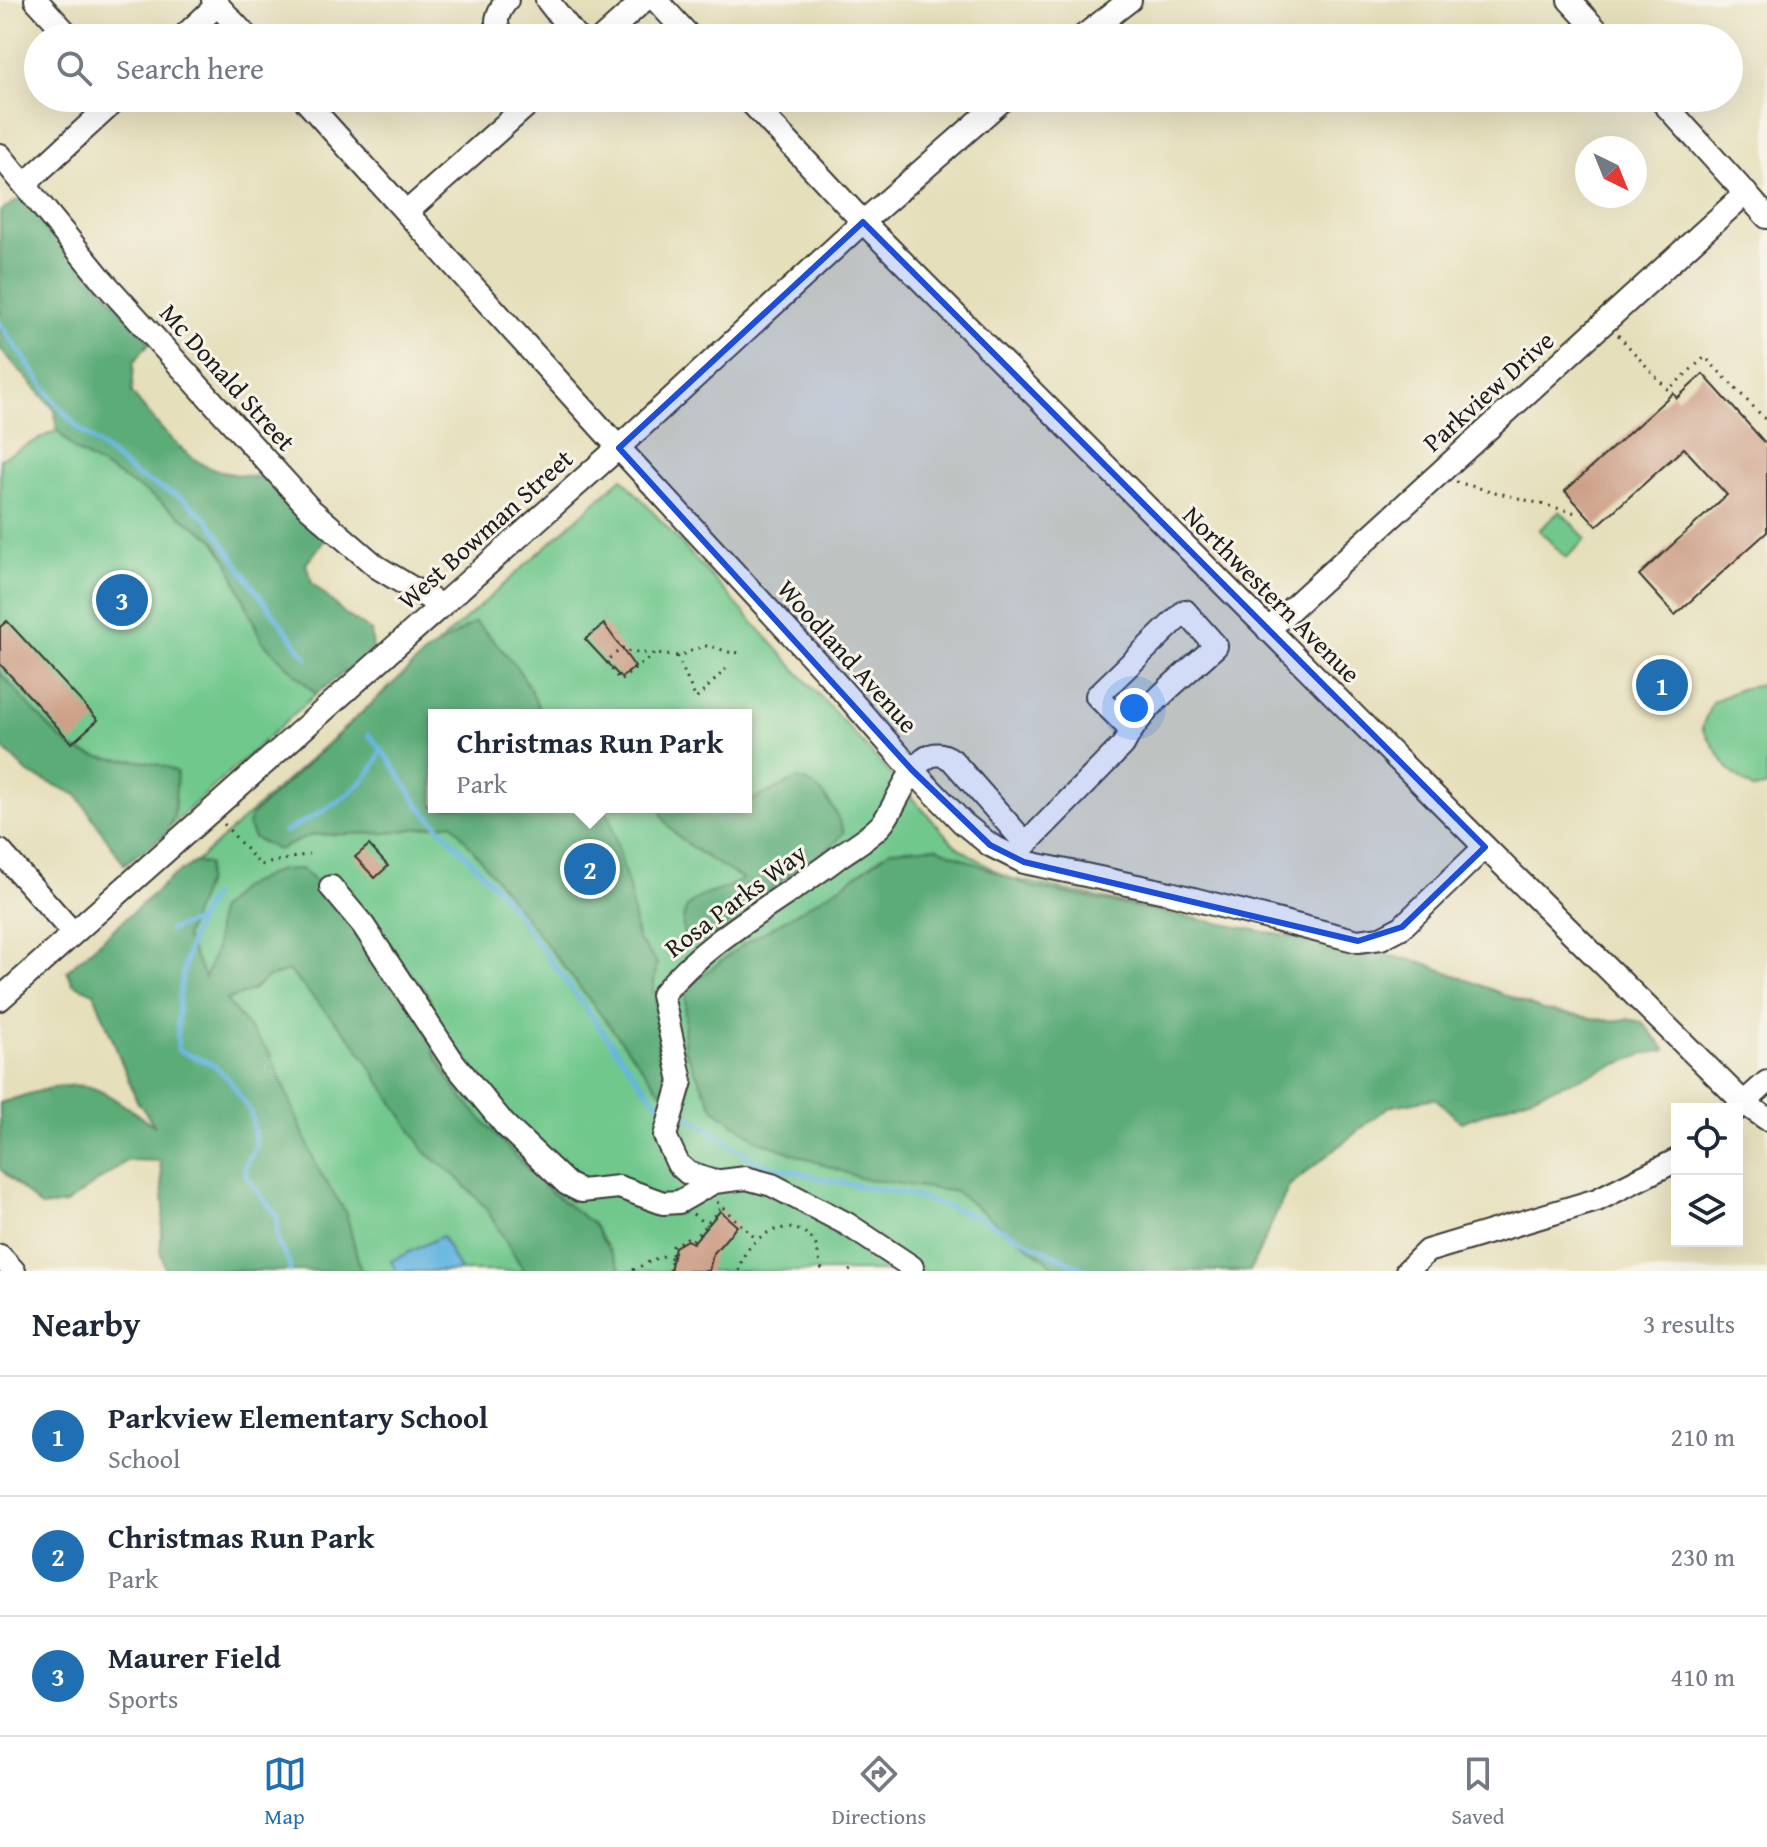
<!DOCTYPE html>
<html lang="en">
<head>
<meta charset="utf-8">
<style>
	:root { --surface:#fff; --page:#f2f2f3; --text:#1f2937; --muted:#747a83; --line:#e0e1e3; --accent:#1f6fb2 }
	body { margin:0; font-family:"Gentium Book Plus",serif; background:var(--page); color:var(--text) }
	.controls { position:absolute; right:24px; bottom:24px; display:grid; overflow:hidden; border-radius:0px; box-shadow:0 8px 32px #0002 }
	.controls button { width:72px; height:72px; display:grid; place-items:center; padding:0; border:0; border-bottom:2px solid var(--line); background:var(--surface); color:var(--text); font:40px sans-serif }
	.compass { position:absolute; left:1575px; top:136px; width:72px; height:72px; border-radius:50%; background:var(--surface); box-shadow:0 8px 32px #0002; rotate:137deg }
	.you { position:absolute; left:1134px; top:708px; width:28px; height:28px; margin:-20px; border:6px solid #fff; border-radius:50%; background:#1a73e8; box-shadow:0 0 0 12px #1a73e833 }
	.badge { display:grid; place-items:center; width:52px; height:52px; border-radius:50%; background:var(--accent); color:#fff; font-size:26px; font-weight:700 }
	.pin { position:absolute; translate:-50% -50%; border:4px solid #fff; box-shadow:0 2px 8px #0006 }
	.popup { position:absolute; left:428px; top:709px; width:324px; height:104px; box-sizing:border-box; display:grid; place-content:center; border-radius:0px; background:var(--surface); filter:drop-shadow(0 2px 6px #0005); font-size:26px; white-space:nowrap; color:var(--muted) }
	.popup b { font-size:30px; color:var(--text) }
	.popup::after { content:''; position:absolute; left:50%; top:100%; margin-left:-16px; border:16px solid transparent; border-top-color:var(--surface) }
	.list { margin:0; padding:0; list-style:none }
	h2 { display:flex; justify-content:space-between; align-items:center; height:104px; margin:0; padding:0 32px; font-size:34px }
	h2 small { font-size:26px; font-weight:400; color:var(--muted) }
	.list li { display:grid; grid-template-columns:52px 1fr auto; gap:24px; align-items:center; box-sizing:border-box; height:120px; padding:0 32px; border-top:2px solid var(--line) }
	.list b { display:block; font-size:30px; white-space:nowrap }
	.list p { margin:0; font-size:26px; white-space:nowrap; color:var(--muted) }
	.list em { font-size:26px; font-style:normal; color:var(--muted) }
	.icon { flex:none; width:44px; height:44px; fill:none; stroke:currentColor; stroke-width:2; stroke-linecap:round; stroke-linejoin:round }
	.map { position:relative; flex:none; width:1767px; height:1271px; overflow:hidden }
	.search { position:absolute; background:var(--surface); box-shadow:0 8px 32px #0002; left:24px; right:24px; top:24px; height:88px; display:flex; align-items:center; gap:20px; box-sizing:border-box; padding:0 28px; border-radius:44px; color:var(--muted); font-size:30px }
	.sheet { height:464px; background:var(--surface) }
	nav { display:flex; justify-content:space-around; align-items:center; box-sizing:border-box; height:112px; border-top:2px solid var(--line); background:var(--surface); font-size:22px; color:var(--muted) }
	nav a { display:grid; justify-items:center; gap:4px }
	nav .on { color:var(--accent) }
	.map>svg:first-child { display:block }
	.green { fill:#71c88d; stroke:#467254; stroke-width:2; fill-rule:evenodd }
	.forest { fill:#5cac78; stroke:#3c644a; stroke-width:2 }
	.water { fill:#66b5e0; stroke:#41687e; stroke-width:2 }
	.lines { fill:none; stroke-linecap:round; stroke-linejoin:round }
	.stream { stroke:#66b5e0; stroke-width:5 }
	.building { fill:#cea088 }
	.minor-casing { stroke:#3a3934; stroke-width:26 }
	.path { stroke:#3a3934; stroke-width:3; stroke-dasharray:2 6; stroke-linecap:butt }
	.minor { stroke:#fff; stroke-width:22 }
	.marked { fill:#1d4ed8; fill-opacity:0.2; stroke:#1d4ed8; stroke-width:6; stroke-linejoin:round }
	.labels { text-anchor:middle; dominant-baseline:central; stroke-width:6; stroke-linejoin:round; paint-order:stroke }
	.street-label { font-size:26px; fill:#1c1c1c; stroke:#f7f3e8 }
</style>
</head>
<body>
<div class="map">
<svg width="1767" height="1271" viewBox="0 0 1767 1271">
	<rect width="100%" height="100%" fill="#f7f3e8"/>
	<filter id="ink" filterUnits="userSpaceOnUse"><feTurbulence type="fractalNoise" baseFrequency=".0125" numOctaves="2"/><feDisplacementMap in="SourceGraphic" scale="16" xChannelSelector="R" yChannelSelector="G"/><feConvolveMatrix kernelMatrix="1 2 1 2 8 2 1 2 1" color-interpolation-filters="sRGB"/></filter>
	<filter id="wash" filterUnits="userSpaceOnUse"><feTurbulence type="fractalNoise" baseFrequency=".006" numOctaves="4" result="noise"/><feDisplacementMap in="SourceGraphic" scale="32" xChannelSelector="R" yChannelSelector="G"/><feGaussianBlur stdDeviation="1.8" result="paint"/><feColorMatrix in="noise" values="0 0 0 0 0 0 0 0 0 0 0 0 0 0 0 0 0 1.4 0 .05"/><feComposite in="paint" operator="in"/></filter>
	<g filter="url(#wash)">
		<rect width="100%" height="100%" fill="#e6dfbb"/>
		<g class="green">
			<polygon points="57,430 75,450 149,494 213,539 227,560 262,641 316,694 145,849 0,694 0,459"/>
			<path d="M622,478l333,367 50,32 214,47 -11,347h-960l-152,-319zM434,715h312v92h-312z"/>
			<polygon points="1560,511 1586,539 1566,558 1539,530"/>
			<polygon points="1767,684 1767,786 1754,790 1729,770 1702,728 1712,702 1740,689"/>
		</g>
		<g class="forest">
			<path d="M24,196l126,146 -16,20 -2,31c20,25 42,54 70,71 18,11 47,12 67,14l58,59 -21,27 6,19 33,31 26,17 2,19 -57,44 -54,-53 -35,-81 -14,-21 -64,-45 -74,-44 -18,-20 -2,-20 -55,-62v-137z"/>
			<path d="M475,622c29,27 54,55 66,93h-107v92h168l7,8 21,77 7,46 20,25 -4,27 18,82 -10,20 -209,-269 -64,10 -76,2 -34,15 -24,-12 -6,-13 3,-9 175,-163z"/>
			<path d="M0,673c14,15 60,69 74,76 33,16 71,5 103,23l-3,43 -8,19 -42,30 -47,-69 -49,-22 -28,-28z"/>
			<path d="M797,779c25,3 39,32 47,53 -18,25 -37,28 -60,46 -28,22 -64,61 -99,66 -12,-57 26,-43 58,-65 -23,-14 -81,-43 -83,-72h86v-4z"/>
			<polygon points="936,847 1031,887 1422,962 1543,1010 1610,1021 1627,1019 1642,1022 1666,1050 1645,1054 1461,1122 1435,1098 1388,1107 1289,1186 1250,1271 1061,1271 956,1192 860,1178 759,1141 714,1109 684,1049 686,988 741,946 841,886 891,850"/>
			<path d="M195,862l13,2 -2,18 -21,55 20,41 11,-30 2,-37 22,-23 39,-18 22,-1 81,72 44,50 11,25 -3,36 14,25 15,22 59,64 30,30 41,31 29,47h-98l-39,-64 -29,-31 -30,-23 -72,-111 -65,-71 -22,7 -16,13 -25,9 45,55 46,112 29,46 15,58h-195l-6,-20 4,-45 -4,-45 -32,-1 -62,44 -25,3 -41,-38v-66c27,-8 56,-20 85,-17 19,2 53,30 70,40l-18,-25 -43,-108 -21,-9 -6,-13 105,-94z"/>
		</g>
		<polygon class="water" points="442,1236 460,1271 396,1271 391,1261"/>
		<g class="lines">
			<g class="stream">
				<polyline points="0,324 56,403 77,427 137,476 184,499 209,521 252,585 307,658"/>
				<polyline points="369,735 389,759 418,804 502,894 638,1079 659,1103 669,1108"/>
				<path d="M285,832c35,-20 83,-40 96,-82"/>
				<path d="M198,920c-16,40 -22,87 -20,130l36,15 15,14 22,34 5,32 -11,22 2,10 30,40v23l12,23 1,8"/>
				<polyline points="170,930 198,920 212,896"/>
				<polyline points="678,1112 702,1125 757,1162 832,1181 910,1195 978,1217 1087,1271"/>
			</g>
		</g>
		<g id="blocks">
			<g class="building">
				<polygon points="1703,374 1767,445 1767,532 1675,615 1639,575 1727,495 1684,448 1597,526 1565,491 1673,393 1677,398"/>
				<polygon points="7,621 98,720 72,743 0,664 0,627"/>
				<polygon points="604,624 635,667 621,678 585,639"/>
				<polygon points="369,845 388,866 375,878 355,857"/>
				<polygon points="720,1211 737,1226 713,1254 709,1271 670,1271 675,1247 687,1240 693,1243"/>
			</g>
		</g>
	</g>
	<g filter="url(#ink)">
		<use href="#blocks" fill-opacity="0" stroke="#3a3934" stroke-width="2"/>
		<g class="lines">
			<defs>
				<g id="minor">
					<polyline points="36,0 71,38"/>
					<polyline points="213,0 248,38"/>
					<polyline points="547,0 577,38"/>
					<polyline points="656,0 691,38"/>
					<polyline points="1569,0 1604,38"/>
					<polyline points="182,38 217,5"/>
					<path d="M504,38c-12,-14 -7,-25 3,-38"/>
					<polyline points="602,38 644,0"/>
					<polyline points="1081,38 1130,0"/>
					<polyline points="303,98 619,448 827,673 912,770 963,823 990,845 1024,862 1170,893 1358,941 1381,938 1402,927 1485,847"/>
					<polyline points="747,98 863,222 1485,847 1744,1103 1767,1119"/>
					<polyline points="1659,98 1767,217"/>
					<polyline points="0,155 103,281 310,509 377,567 442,606"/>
					<polyline points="25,184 118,98"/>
					<polyline points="407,212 535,98"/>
					<polyline points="1268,630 1746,193"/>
					<polyline points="0,851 73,933"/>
					<path d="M1017,853l106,-108c19,-39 61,-69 93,-99l-31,-35 -88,85 33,33"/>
					<polyline points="331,887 363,925 454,1063 505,1125 567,1184 581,1191 619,1187 663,1203 679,1202 714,1182"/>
					<polyline points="0,999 608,457 863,222 1005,98"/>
					<polyline points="1737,1109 1767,1082"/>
					<polyline points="0,1256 14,1271"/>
					<path d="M910,1271l2,-4 -65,-43 -75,-39 -26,-7 -32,4 -26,-9 -10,-9 -13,-28 16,-55 -19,-86c48,-59 120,-94 179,-140 13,-9 29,-18 40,-30 17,-18 36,-91 71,-65l74,84"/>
					<polyline points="1407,1271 1427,1251 1597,1200 1677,1160"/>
				</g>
			</defs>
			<use href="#minor" class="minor-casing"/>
			<g class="path">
				<polyline points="1618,335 1668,390 1705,357 1767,421"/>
				<polyline points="1456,482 1576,513"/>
				<polyline points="654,654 620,681 606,661 624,647 629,652 679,656 703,646 711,646 728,652 743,653"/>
				<polyline points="677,656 696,699 726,669"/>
				<polyline points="224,824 260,865 309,854"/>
				<polyline points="717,1202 755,1238"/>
				<polyline points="693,1214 706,1225"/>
				<polyline points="633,1270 661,1256 673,1258"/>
				<polyline points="670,1271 673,1246 687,1238 692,1241 722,1206"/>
				<path d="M739,1271c4,-32 46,-57 71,-34 11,10 6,22 13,34"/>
				<polyline points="849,1271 851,1270"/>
			</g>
			<use href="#minor" class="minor"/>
		</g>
	</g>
	<path class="marked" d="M863,222l622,625 -83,80 -44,14 -334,-79 -34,-17 -78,-75 -293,-322z"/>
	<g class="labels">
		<g class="street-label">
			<text transform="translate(228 377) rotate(48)">Mc Donald Street</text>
			<text transform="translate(1488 391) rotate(-42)">Parkview Drive</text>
			<text transform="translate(485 529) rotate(-42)">West Bowman Street</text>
			<text transform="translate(1272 594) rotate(45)">Northwestern Avenue</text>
			<text transform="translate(848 656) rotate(48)">Woodland Avenue</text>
			<text transform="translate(735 900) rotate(-37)">Rosa Parks Way</text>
		</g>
	</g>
</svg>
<div class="controls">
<button><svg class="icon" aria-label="locate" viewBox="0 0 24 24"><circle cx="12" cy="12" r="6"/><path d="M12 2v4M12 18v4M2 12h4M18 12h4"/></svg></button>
<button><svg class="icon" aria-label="layers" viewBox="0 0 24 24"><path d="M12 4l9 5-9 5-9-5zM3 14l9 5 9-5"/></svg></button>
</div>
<svg class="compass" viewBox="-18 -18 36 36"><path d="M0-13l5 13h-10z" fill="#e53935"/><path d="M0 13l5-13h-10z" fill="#747a83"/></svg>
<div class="you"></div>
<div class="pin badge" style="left:1662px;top:685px">1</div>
<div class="pin badge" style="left:590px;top:869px">2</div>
<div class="popup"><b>Christmas Run Park</b>Park</div>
<div class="pin badge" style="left:122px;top:600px">3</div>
<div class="search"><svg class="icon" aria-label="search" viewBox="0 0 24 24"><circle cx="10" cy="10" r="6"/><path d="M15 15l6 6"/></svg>Search here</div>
</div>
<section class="sheet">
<h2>Nearby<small>3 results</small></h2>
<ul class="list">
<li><span class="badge">1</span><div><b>Parkview Elementary School</b><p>School</p></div><em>210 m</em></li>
<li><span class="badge">2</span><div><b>Christmas Run Park</b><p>Park</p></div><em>230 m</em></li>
<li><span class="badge">3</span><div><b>Maurer Field</b><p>Sports</p></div><em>410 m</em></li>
</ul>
</section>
<nav>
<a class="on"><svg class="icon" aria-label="map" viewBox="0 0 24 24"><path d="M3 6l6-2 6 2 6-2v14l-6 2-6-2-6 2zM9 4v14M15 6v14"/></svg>Map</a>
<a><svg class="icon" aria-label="directions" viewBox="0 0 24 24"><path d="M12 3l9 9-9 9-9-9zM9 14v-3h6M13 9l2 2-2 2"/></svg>Directions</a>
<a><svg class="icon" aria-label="saved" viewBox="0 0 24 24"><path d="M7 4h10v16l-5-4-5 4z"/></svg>Saved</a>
</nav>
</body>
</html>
